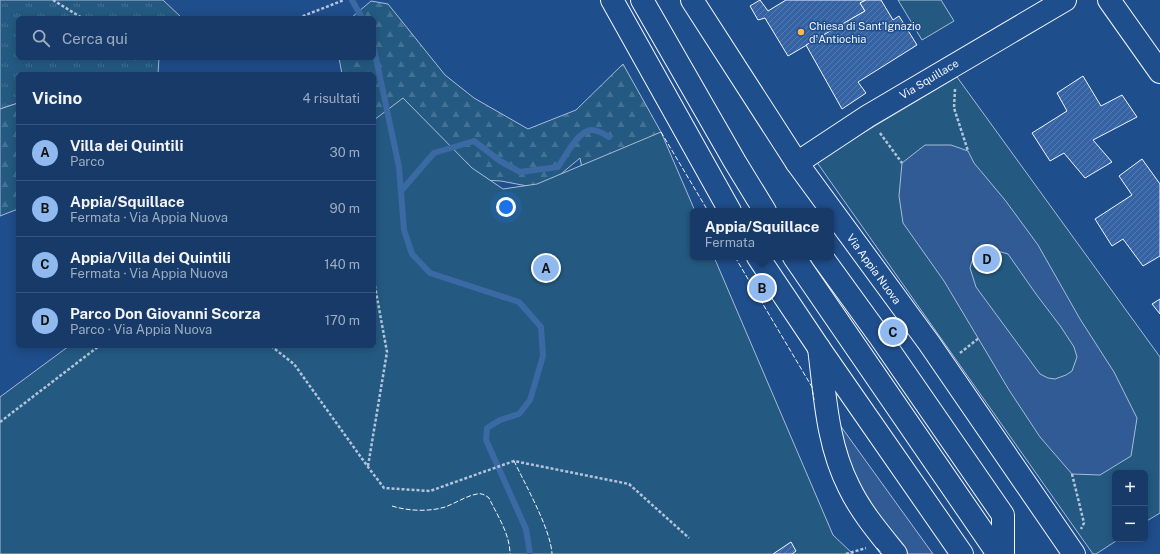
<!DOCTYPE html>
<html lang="it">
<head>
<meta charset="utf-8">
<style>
	:root { --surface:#173a69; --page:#20416f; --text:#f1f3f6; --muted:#9eadc0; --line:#36547d; --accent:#90b9f0 }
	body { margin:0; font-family:"Public Sans",sans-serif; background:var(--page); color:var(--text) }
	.controls { position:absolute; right:12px; bottom:12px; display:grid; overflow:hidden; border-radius:6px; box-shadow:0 2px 10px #0003 }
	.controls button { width:36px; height:36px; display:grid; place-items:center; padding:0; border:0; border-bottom:1px solid var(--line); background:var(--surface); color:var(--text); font:20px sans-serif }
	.you { position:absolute; left:506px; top:207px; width:14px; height:14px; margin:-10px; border:3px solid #fff; border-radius:50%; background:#1a73e8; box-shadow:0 0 0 6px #1a73e833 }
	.badge { display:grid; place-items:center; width:26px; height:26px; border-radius:50%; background:var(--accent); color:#111; font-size:13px; font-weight:700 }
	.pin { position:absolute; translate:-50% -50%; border:2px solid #fff; box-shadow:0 1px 4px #0006 }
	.popup { position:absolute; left:690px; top:208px; width:144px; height:52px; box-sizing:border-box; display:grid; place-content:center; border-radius:6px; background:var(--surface); filter:drop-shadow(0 1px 3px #0005); font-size:13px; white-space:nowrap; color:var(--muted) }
	.popup b { font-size:15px; color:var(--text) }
	.popup::after { content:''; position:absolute; left:50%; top:100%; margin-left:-8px; border:8px solid transparent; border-top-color:var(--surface) }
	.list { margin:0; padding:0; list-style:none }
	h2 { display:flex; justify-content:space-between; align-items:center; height:52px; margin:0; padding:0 16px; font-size:17px }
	h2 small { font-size:13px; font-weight:400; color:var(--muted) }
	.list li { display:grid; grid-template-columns:26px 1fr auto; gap:12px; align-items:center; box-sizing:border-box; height:56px; padding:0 16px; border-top:1px solid var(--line) }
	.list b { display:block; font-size:15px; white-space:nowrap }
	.list p { margin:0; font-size:13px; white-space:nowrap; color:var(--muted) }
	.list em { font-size:13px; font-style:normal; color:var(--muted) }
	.icon { flex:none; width:22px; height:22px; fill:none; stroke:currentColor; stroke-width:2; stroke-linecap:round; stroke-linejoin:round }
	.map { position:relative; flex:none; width:1160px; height:554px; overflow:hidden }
	.search { position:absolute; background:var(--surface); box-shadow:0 2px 10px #0003; left:16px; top:16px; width:360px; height:44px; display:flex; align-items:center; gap:10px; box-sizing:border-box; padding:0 14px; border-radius:6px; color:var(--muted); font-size:15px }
	.panel { position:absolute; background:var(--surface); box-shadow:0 2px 10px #0003; left:16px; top:72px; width:360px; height:276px; border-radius:6px }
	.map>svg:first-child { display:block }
	.grass { fill:url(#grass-tufts); stroke:#a8bbd7 }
	.forest { fill:url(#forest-firs); stroke:#a8bbd7 }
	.green { fill:#245a82; stroke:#a8bbd7 }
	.parking { fill:#305b95; stroke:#a8bbd7; fill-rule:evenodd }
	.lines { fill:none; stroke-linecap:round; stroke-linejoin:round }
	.stream { stroke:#3b69a3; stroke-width:6 }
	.building { fill:url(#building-hatch); stroke:#f2f6ff }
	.minor-casing { stroke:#f2f6ff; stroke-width:24 }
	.major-casing { stroke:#f2f6ff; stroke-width:24 }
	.path { stroke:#b3c4dc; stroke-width:2.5; stroke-dasharray:3 2; stroke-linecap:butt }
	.minor { stroke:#1f4e8c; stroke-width:22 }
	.major { stroke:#1f4e8c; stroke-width:22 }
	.fence { stroke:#f2f6ff; stroke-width:1; stroke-dasharray:5 2; stroke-linecap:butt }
	.poi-dot { fill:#ffb74d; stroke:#1f4e8c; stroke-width:1.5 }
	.labels { text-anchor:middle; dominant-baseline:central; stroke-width:3; stroke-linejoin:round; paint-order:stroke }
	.poi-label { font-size:11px; fill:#f2f6ff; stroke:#1f4e8c; text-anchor:start }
	.street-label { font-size:11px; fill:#f2f6ff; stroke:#1f4e8c }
</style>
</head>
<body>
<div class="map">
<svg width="1160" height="554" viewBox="0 0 1160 554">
	<defs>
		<pattern id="grass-tufts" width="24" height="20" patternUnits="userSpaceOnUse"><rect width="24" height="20" fill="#245a82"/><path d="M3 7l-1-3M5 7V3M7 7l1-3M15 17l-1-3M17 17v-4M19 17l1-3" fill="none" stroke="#447295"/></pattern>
		<pattern id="forest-firs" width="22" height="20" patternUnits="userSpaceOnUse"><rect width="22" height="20" fill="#245a82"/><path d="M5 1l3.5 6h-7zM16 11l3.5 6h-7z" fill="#447295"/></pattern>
		<pattern id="building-hatch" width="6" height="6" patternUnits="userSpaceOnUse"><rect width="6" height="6" fill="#3563a3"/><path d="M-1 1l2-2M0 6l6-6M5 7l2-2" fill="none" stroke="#537ab1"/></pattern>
	</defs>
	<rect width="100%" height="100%" fill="#1f4e8c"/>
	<polygon class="grass" points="0,0 163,0 182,18 18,18 18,58 159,58 158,74 18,74 18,103 0,109"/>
	<g class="forest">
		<polygon points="371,1 388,4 445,75 474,98 528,129 576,110 623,64 661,132 651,172 587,194 580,158 543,189 501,181 446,178 374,234 374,74 342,74 339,58 374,58 374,18 351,18"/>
		<polygon points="18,103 18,209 0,216 0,109"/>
	</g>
	<g class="green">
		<polygon points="898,0 941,0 954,21 922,40"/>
		<polygon points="957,77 1160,357 1160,513 1145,522 1145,473 1115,473 1115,539 1119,539 1096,554 1093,554 816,161"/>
		<polygon points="403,98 472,168 503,189 537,184 661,132 695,211 693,211 693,257 714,257 833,535 853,554 0,554 0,397 69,346 374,346 374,120"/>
	</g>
	<g class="parking">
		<path d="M925,145h26l17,6 6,12 31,37 33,45 42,74 34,53 23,46 -6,38 -31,19 -28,-1 -32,-37 -31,-47 -65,-109 -41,-58 -4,-27 3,-33zM991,249l17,5 28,40 25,33 13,20 3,10 -5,14 -6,4 -11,4 -7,-1 -8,-4 -64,-87 -6,-19 2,-7 6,-5z"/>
		<polygon points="837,421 933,554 905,554 897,545 852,475"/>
	</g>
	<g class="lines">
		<g class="stream">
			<polyline points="352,0 362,18"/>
			<polyline points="374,49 399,167 404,230 412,254 430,273 519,302 541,327 543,356 530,400 519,414 500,420 487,428 486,440 526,529 530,554"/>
			<path d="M401,191l33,-38 40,-12 26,20 20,11 38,-5c7,-10 20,-36 33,-37 7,0 12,3 18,7"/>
		</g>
	</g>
	<g class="building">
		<polygon points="760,0 768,11 786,0 866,0 860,3 865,11 788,56 765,18 758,20 750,6"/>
		<polygon points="866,0 881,0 893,20 899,16 917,45 858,82 866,93 842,109 806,45 865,11 860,3"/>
		<polygon points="1083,76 1101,106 1122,95 1137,117 1093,140 1112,162 1085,178 1064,153 1050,161 1032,133 1067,111 1057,93"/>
		<polygon points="1142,159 1160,184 1160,256 1143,266 1123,239 1112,246 1095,219 1132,195 1119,176"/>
		<polygon points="1160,299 1160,314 1152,304"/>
		<polygon points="791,542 796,551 792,554 773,554"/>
	</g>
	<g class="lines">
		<defs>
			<g id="minor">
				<polyline points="692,0 797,163 929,343 1074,554"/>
				<polyline points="1109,0 1160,72"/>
				<polyline points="797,163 868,116 1065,0"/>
				<polyline points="822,257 880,337 1003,515 1003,554"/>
				<path d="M819,348c6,47 8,96 30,139 12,25 30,46 47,67"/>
			</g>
			<g id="major">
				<polyline points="612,0 730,211"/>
				<polyline points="642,0 735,162 765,211"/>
				<polyline points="758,257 819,348 962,554"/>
				<polyline points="794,257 998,554"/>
			</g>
		</defs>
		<use href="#minor" class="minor-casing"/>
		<use href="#major" class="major-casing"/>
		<g class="path">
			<polyline points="53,0 82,18"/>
			<polyline points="298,18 344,0"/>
			<polyline points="133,58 135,59 141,58"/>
			<polyline points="955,89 954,108 968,151"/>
			<polyline points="880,133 902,163"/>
			<polyline points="271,346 294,364 368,467 384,488 430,491 514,461 629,484 689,538"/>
			<polyline points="960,353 979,338"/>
			<polyline points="0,422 99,346"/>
			<polyline points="368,466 387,352 374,281"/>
			<polyline points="1072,474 1084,523 1081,529"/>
			<polyline points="846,554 866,548"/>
		</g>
		<use href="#minor" class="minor"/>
		<use href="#major" class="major"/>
		<g class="fence">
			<polyline points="661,132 708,211"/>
			<polyline points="735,257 812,387 814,400"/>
			<path d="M514,461c11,23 37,69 38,93"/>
			<path d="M392,506c16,5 37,6 53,1 11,-4 21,-11 32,-13 5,-1 8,1 12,4 8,17 21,36 21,56"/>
			<polyline points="877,548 882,554"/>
		</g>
	</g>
	<circle class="poi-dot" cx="801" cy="32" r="4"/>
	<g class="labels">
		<g class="poi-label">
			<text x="809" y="26">Chiesa di Sant'Ignazio<tspan x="809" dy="13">d'Antiochia</tspan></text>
		</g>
		<g class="street-label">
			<text transform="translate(929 79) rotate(-31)">Via Squillace</text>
			<text transform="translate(874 269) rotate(54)">Via Appia Nuova</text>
		</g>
	</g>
</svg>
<div class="controls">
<button>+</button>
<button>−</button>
</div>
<div class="you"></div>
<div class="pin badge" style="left:546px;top:268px">A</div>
<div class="pin badge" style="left:762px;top:288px">B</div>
<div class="popup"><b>Appia/Squillace</b>Fermata</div>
<div class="pin badge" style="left:893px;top:332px">C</div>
<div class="pin badge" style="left:987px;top:259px">D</div>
<div class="search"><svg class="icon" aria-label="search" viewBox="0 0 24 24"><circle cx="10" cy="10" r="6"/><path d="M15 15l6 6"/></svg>Cerca qui</div>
<section class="panel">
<h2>Vicino<small>4 risultati</small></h2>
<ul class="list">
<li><span class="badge">A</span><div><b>Villa dei Quintili</b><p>Parco</p></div><em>30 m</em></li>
<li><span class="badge">B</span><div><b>Appia/Squillace</b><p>Fermata · Via Appia Nuova</p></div><em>90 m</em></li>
<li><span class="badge">C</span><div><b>Appia/Villa dei Quintili</b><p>Fermata · Via Appia Nuova</p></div><em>140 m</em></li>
<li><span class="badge">D</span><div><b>Parco Don Giovanni Scorza</b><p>Parco · Via Appia Nuova</p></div><em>170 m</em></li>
</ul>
</section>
</div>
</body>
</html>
